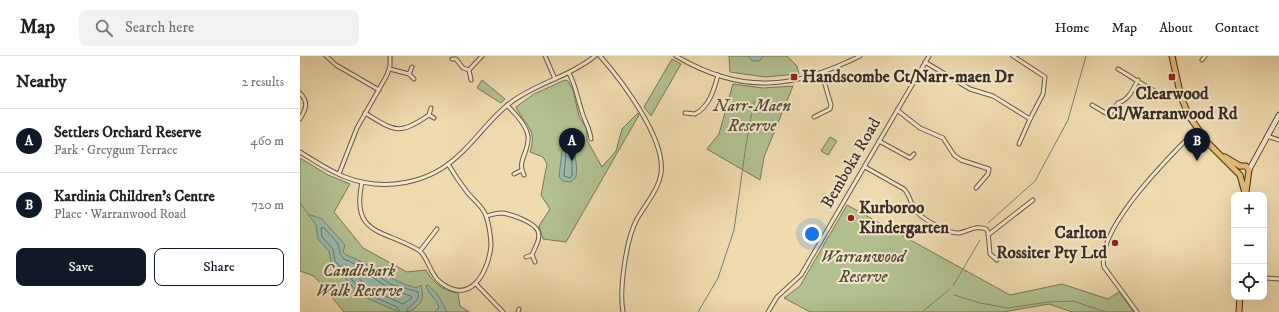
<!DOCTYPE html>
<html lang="en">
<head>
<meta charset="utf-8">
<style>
	:root { --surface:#fff; --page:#f2f2f2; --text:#202124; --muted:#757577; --line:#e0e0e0; --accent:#111827 }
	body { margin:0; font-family:"IM FELL DW Pica",serif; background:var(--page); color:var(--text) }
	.controls { position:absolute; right:12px; bottom:12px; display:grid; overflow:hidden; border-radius:8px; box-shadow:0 4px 16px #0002 }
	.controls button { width:36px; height:36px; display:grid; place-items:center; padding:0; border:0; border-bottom:1px solid var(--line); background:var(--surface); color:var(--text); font:20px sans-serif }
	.you { position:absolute; left:512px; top:178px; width:14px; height:14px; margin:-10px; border:3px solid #fff; border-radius:50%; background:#1a73e8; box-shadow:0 0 0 6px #1a73e833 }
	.badge { display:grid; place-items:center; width:26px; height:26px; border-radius:50%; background:var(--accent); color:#fff; font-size:13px; font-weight:700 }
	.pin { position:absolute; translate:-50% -33px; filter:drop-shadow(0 1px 2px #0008) }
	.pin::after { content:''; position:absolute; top:21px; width:14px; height:12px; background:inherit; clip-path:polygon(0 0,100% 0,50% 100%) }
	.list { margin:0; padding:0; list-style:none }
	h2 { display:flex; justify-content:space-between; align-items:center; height:52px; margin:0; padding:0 16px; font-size:17px }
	h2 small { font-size:13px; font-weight:400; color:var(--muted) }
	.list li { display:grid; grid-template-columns:26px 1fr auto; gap:12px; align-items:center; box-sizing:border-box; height:64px; padding:0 16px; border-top:1px solid var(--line) }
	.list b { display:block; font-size:15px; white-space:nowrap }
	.list p { margin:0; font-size:13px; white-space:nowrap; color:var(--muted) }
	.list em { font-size:13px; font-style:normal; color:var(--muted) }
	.actions { display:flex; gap:8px; padding:12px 16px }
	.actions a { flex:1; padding:9px 0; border:1px solid var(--accent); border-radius:8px; text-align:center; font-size:14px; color:var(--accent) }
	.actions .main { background:var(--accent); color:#fff }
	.icon { flex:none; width:22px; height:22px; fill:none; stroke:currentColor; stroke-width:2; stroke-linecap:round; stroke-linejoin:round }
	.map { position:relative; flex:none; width:979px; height:256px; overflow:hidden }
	header { display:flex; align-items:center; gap:24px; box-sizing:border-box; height:56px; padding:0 20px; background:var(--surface); border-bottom:1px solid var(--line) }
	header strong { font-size:19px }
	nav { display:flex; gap:22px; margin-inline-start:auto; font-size:14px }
	.search { width:280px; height:36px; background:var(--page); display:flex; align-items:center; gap:10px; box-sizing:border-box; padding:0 14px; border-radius:8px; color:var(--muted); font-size:15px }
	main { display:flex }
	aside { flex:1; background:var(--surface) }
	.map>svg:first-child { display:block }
	.green { fill:#b3c190; stroke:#77765a }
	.water { fill:#9abbac; stroke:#748276 }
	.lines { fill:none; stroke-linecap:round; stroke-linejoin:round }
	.shore { stroke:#6a7468; stroke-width:1 }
	.stream { stroke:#748276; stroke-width:1 }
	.minor-casing { stroke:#685848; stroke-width:5 }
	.secondary-casing { stroke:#3b2c25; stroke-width:6 }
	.primary-casing { stroke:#3b2c25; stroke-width:7 }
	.minor { stroke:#f5e8cc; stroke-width:3 }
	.secondary { stroke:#f5e8cc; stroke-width:4.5 }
	.primary { stroke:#e8be78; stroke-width:5 }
	.poi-dot { fill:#8f2418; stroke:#f5e8cc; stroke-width:1.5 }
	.labels { text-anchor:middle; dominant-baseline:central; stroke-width:4; stroke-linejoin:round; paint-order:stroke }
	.poi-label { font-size:17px; font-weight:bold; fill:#3b2c25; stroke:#f5e8cc; text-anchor:start }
	.park-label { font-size:17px; font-style:italic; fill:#534a3a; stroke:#f5e8cc }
	.street-label { font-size:17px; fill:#3b2c25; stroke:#f5e8cc }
</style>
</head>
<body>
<header>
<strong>Map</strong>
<div class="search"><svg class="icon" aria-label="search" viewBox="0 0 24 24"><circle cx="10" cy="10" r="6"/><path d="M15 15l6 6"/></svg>Search here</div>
<nav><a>Home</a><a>Map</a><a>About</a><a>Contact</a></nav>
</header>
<main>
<aside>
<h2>Nearby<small>2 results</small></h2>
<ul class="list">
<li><span class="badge">A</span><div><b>Settlers Orchard Reserve</b><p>Park · Greygum Terrace</p></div><em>460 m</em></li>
<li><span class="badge">B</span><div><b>Kardinia Children's Centre</b><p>Place · Warranwood Road</p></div><em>720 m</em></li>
</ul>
<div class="actions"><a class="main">Save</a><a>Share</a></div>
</aside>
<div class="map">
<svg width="979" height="256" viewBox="0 0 979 256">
	<rect width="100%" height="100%" fill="#f0dbb0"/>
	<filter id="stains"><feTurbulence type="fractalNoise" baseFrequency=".005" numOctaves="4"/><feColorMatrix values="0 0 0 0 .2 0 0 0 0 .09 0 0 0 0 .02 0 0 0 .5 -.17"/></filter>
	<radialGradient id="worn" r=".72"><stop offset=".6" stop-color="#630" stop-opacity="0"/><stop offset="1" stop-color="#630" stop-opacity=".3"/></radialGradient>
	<g class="green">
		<polygon points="429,0 487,0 497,10 499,18 465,21 430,16"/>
		<polygon points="372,3 381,8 351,60 344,51"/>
		<polygon points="182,24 205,43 201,47 177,32"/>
		<path d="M265,24l3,1 5,9 6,26 8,14v10l15,27 14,-16 6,-22 16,-16 1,2 -73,127 -23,-3 -4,-13 11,-17 -9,-14 6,-31 -4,-7 -13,-5c8,-24 -6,-27 -14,-45l18,-13z"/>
		<polygon points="433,28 463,32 493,30 464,101 460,124 407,93 419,78"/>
		<polygon points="530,81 537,85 528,99 521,95"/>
		<path d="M0,102l28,17 22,9 -16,28 29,36 44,24 19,-2c7,13 17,21 32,23l2,13 9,6h-125l-30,-36 -14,-5z"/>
		<polygon points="547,149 710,239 762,228 808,243 819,236 834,256 772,256 749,248 703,256 510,256 484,242 500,230"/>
	</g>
	<g class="water">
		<polygon points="448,0 463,0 463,1 459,5 452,5"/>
		<path d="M266,86l3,1c6,11 9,21 7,34l-5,5 -8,-1 -4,-4 3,-26z"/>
		<path d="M8,158l14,5 23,26 -2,7 3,3c25,9 44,26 70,33l5,-3 2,12 -3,6 -6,6 -8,3h-7l-39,-17 -29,-33 -2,-11 -11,-12 -2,-14z"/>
		<path d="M128,229l10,10 9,17h-13l5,-4c-2,-9 -10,-13 -13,-22z"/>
	</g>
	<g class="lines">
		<g class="shore">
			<polygon points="268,94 272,105 272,120 270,122 264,120 266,96"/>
			<polygon points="58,215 71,220 88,232 111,240 112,242 103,248 67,232 56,218 55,216"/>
			<path d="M100,256l-3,-5 -34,-15 -28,-31 -2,-12 -11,-12 -1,-9h3c8,9 16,14 16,26l4,5 29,13 17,12 28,8c3,11 -10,12 -12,20"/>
		</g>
		<g class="stream">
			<polyline points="0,147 8,158"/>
			<polyline points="688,167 735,125 768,64 786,0"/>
			<polyline points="653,230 680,184"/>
			<polyline points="654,239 680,247 708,252 748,246 773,245 806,256"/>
			<polyline points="398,256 418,222 434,174 446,89 454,45"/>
			<polyline points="622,256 650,233"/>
		</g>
		<defs>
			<g id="minor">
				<polyline points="26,0 36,9 79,34"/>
				<polyline points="245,0 255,23"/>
				<path d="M300,0c22,25 66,83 61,117 -2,16 -16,32 -24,46 -11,20 -18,71 -14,93"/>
				<path d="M376,0c66,39 118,33 184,0"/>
				<polyline points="152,3 156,3 163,12 169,14 182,0"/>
				<polyline points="902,4 905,0"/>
				<polyline points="625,6 670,33 693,40 730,63 743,38 745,21 713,0"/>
				<polyline points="112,11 109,18 114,23"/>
				<polyline points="90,13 109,18"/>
				<path d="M818,13c16,9 45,32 63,28"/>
				<polyline points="169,14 171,24"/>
				<path d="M269,17c7,13 9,28 14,42 3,9 7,14 8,24"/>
				<path d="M0,37c9,9 6,16 0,26"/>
				<path d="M207,49c8,9 19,19 21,31 2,15 -12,25 -4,39"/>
				<path d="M792,49l17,10 9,-12c11,-3 15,-14 20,-23"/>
				<polyline points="131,52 129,59 134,62"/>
				<polyline points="597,54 620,72 643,82 654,99 661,104 689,113 688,118 676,132"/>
				<path d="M65,57c30,18 33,23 64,2"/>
				<path d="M385,57l10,1c14,-7 19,-24 23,-39"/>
				<polyline points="514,61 530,53 531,49 522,18"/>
				<polyline points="967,80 979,84"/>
				<polyline points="579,85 610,102 614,98"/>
				<polyline points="719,88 730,63"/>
				<path d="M0,96c15,9 29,19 45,25 39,15 84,7 114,-22 18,-16 31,-37 51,-52 26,-20 59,-26 85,-47"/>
				<path d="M565,111l39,22c6,6 6,13 10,19 5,10 34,26 45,25 10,-2 17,-8 27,-4l2,3 2,22 7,6"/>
				<polyline points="39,118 57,72 87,19 90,10 90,0"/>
				<polyline points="214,118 222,114"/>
				<path d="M62,126c-12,55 23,47 58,69 9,9 10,23 20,31 30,24 48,-9 51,-36 0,-8 -2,-22 -5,-30 -3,-10 -13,-16 -19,-24 -7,-9 -13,-18 -19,-28"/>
				<path d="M186,160c5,-1 10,-3 16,-3 9,1 32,9 36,18 3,8 -3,16 -6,24"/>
				<polyline points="688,179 733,144"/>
				<polyline points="120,195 137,173"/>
				<polyline points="226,201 232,199 235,206"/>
				<polyline points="966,222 979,223"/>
				<polyline points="176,228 203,256"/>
				<polyline points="218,256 219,253"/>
				<polyline points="468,256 477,241 501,219 629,0"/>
				<path d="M837,256l-33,-45c-9,-38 68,-113 93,-138"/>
			</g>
			<polyline id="secondary" points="949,114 979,59"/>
			<g id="primary">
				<polyline points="872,0 881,41 889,60 908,87 940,119 945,137"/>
				<polyline points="925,101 940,110"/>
				<polyline points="940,110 946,110 949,114 946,136"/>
				<polyline points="939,256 940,241"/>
			</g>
		</defs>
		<use href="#minor" class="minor-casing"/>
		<use href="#secondary" class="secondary-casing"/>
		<use href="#primary" class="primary-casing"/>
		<use href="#minor" class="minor"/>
		<use href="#secondary" class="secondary"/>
		<use href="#primary" class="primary"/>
	</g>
	<g class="poi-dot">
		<rect x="490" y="17" width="8" height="8" rx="2"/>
		<rect x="868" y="17" width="8" height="8" rx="2"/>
		<circle cx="551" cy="162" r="4"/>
		<circle cx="815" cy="187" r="4"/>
	</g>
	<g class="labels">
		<g class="poi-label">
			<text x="502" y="21">Handscombe Ct/Narr-maen Dr</text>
			<text x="872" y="38" text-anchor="middle">Clearwood<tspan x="872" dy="20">Cl/Warranwood Rd</tspan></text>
			<text x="559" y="152">Kurboroo<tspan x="559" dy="20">Kindergarten</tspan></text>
			<text x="807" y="177" text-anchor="end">Carlton<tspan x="807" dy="20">Rossiter Pty Ltd</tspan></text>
		</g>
		<g class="park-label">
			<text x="452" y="50">Narr-Maen<tspan x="452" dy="20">Reserve</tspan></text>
			<text x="563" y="201">Warranwood<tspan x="563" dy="20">Reserve</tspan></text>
			<text x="59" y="215">Candlebark<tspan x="59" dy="20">Walk Reserve</tspan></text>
		</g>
		<g class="street-label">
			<text transform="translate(551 107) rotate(-60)">Bemboka Road</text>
		</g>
	</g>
	<rect width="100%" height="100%" filter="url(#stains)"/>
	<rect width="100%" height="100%" fill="url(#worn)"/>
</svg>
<div class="controls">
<button>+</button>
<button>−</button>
<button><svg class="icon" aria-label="locate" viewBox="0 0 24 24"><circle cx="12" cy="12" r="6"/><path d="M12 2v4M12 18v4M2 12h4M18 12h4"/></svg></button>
</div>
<div class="you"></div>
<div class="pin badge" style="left:272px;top:105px">A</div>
<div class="pin badge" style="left:897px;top:105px">B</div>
</div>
</main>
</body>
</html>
